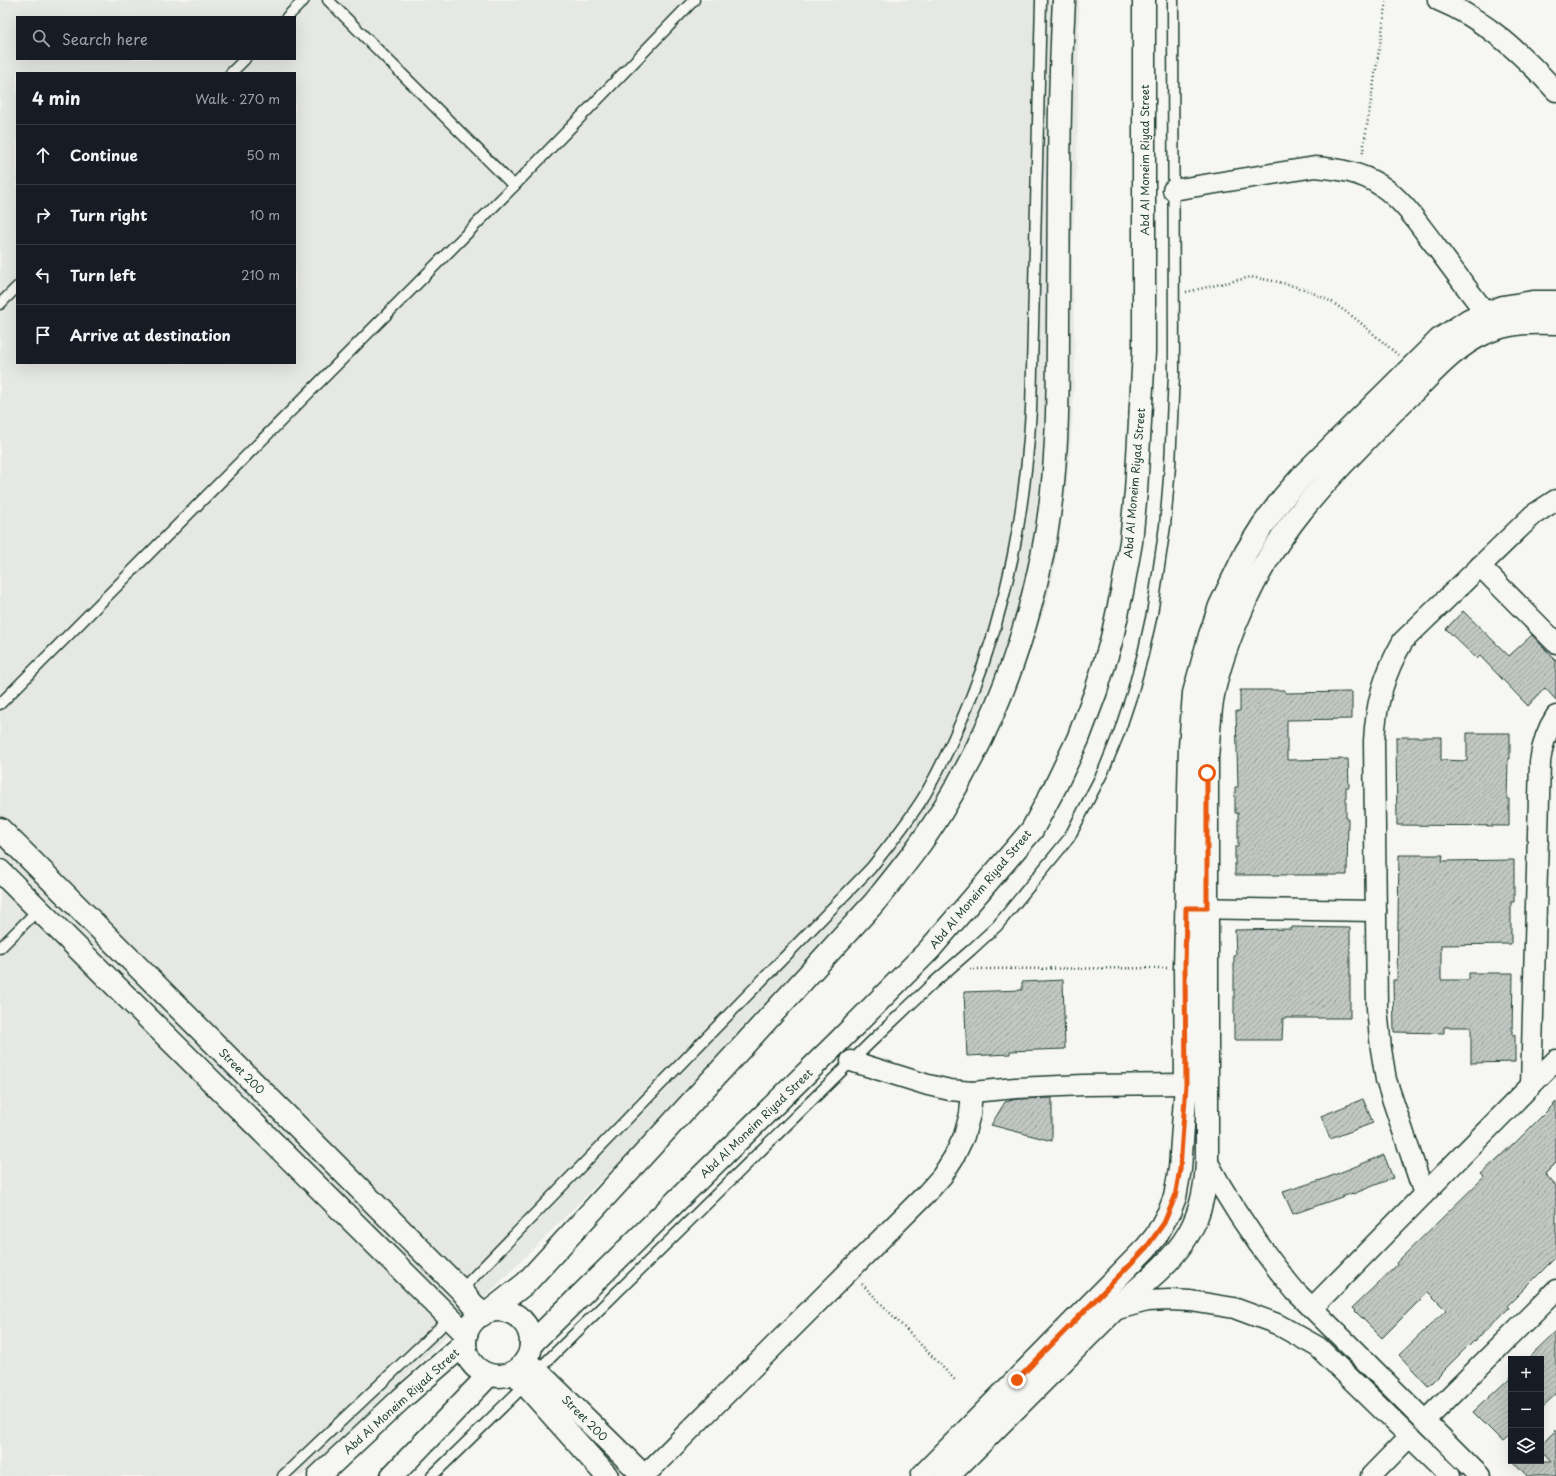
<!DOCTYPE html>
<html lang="en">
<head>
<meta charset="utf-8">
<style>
	:root { --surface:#171b24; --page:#20242c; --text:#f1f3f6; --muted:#9ea1a6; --line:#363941 }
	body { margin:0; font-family:"Playpen Sans",sans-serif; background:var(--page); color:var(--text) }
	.controls { position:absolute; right:12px; bottom:12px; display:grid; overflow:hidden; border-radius:0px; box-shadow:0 4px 16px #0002 }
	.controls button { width:36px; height:36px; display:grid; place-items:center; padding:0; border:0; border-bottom:1px solid var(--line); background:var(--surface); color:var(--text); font:20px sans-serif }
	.stop { position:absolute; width:12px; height:12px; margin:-9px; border:3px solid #ea580c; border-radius:50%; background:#fff }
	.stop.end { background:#ea580c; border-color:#fff; box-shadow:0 1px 4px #0008 }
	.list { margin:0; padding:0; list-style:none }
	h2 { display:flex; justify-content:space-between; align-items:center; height:52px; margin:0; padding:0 16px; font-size:17px }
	h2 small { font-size:13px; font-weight:400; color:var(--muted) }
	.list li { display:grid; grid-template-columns:26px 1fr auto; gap:12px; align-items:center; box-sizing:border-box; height:60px; padding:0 16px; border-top:1px solid var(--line) }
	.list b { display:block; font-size:15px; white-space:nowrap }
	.list em { font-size:13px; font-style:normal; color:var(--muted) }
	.icon { flex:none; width:22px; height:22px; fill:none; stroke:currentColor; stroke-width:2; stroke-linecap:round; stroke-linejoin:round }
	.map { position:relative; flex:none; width:1556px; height:1476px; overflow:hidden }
	.search { position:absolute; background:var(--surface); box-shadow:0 4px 16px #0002; left:16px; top:16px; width:280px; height:44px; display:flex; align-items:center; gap:10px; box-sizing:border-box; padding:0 14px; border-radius:0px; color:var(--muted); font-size:15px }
	.panel { position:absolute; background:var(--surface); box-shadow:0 4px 16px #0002; left:16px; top:72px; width:280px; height:292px; border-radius:0px }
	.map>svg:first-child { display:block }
	.built { fill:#e6e8e4; fill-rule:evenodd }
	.building { fill:url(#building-hatch); stroke:#1f3d34 }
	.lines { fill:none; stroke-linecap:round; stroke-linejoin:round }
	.service-casing { stroke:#1f3d34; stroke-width:13 }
	.minor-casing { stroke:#1f3d34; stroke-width:23 }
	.tertiary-casing { stroke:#1f3d34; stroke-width:25 }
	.path { stroke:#1f3d34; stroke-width:2.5; stroke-dasharray:1 3; stroke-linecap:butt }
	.service { stroke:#f6f6f2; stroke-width:10 }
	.minor { stroke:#f6f6f2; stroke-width:20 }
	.tertiary { stroke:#f6f6f2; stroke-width:22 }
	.route { stroke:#ea580c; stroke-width:5 }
	.labels { text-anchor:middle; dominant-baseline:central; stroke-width:3; stroke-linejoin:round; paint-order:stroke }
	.street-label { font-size:11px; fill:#1f3d34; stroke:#f6f6f2 }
</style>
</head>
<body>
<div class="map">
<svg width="1556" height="1476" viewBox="0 0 1556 1476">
	<defs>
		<pattern id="building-hatch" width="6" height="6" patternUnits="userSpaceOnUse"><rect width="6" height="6" fill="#c1c8c3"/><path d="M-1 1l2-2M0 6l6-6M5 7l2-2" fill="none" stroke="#9ca49f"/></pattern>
	</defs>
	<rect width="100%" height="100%" fill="#f6f6f2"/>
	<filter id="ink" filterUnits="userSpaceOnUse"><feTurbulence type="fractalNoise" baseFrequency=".025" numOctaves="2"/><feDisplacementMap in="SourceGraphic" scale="8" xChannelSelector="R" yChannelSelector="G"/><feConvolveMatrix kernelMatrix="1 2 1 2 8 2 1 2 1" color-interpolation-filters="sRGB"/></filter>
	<g filter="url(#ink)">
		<path class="built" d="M0,0h1079l-2,160 -5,86 3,117 -3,59 -5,60 -13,89 -8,33 -21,57 -31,71 -118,171 -453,457 -121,116h-302zM17,17h278v42h-278zM17,73h278v290h-278z"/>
		<g class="building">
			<polygon points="1463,611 1509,656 1532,635 1556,661 1556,700 1545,688 1528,706 1480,656 1477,659 1446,629"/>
			<polygon points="1240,690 1285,690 1285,693 1352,692 1352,719 1287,720 1287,760 1348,759 1349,787 1346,787 1346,819 1348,819 1347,875 1235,875 1235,847 1238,847 1238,813 1235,813 1235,787 1238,787 1236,711 1240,711"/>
			<polygon points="1467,733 1510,733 1510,759 1508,759 1507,799 1509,799 1509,826 1397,825 1396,737 1441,737 1441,760 1467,761"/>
			<polygon points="1399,855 1443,855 1442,861 1514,860 1514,902 1511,902 1511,944 1441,945 1441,980 1469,980 1469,973 1513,973 1512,1035 1515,1035 1515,1062 1471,1063 1471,1027 1444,1027 1444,1033 1394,1032 1393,980 1397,980"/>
			<polygon points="1292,927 1350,928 1350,1018 1283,1018 1282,1040 1234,1040 1234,956 1236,956 1235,930 1292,929"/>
			<polygon points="1063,980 1065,1049 1010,1051 1010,1054 967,1056 964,992 1022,990 1022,982"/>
			<polygon points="1052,1098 1052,1141 991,1125 1005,1102 1017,1099"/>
			<polygon points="1363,1099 1373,1123 1330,1139 1321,1116"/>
			<polygon points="1556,1102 1556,1163 1545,1174 1556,1186 1556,1257 1507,1306 1509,1308 1475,1341 1474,1340 1428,1386 1399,1355 1446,1310 1428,1292 1382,1338 1352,1308 1397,1265 1396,1263 1484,1177 1481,1174 1514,1143 1514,1144"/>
			<polygon points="1384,1155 1393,1178 1353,1194 1353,1193 1293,1214 1283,1192 1324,1179"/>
			<polygon points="1556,1332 1556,1394 1541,1408 1541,1359 1528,1359"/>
			<polygon points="1511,1377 1511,1435 1503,1442 1473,1412"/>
			<polygon points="1556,1429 1556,1476 1527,1476 1513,1461 1551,1461 1541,1450 1541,1444"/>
		</g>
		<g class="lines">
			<defs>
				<g id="service">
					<polyline points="328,0 514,186"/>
					<polyline points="287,17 304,0"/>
					<polyline points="231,73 245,59"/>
					<polyline points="0,304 17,287"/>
					<polyline points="0,704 514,186 694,0"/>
					<polyline points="0,948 39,909"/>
					<path d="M461,1290l410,-422c19,-24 39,-48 55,-75 17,-30 31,-61 44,-93 38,-95 55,-188 61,-290l10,-410"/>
					<polyline points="537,1371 873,1040 932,984 971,950 997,926 1069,838 1103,772 1119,733 1132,694 1143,654 1152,614 1165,526 1170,466 1174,374 1173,0"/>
					<polyline points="283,1476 449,1319"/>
					<polyline points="432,1476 525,1385"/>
				</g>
				<g id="minor">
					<path d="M1438,0c47,19 84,54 118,91"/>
					<path d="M1173,190l142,-23c23,2 45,5 65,18 23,15 37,37 54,59 17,23 34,46 51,68"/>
					<polyline points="1480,566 1556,643"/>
					<polyline points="1190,908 1376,911"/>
					<polyline points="851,1061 928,1085 950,1090 972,1092 1016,1088 1084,1085 1186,1084"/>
					<path d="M1531,1086l9,-324c2,-17 6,-31 16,-46"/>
					<path d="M1207,1161c25,47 54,89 88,130l185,185"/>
					<path d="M1424,1194l-38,-114 -5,-31 -4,-41 -3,-267c2,-38 10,-67 29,-100l130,-126 23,-15"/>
					<polyline points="1312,1308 1556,1060"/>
					<polyline points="1114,1310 1147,1301 1169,1300 1191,1301 1234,1308 1277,1324 1318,1347 1450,1476"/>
					<polyline points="1425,1421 1556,1290"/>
					<polyline points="644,1476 927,1193 942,1176 954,1157 964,1136 970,1114 972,1092"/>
					<polyline points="1371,1476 1410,1436"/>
				</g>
				<g id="tertiary">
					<polyline points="0,829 461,1290 482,1315"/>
					<polyline points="0,871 466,1334"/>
					<circle cx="498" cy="1343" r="33"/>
					<path d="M490,1311l36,-28 348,-380c24,-30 48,-59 68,-92 49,-79 83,-168 101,-260 15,-74 15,-152 15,-227 1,-108 0,-216 6,-324"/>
					<polyline points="531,1344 839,1041 929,950 1032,830 1056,785 1078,739 1096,691 1111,642 1122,592 1131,542 1136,491 1144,352 1144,0"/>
					<polyline points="526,1360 644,1476"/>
					<polyline points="514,1372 607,1476"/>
					<polyline points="319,1476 401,1399 465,1343"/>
					<polyline points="392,1476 489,1375"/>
					<polyline points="922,1476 1146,1248 1156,1236 1170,1210 1175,1197 1180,1169 1186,1084 1185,968 1190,747 1194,693 1210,635 1220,606 1246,552 1263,525 1283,498 1304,474 1439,340 1469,320 1503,307 1533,302 1556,302"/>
					<path d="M948,1476c55,-55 110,-110 165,-165 24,-23 52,-42 71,-70 16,-23 22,-52 23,-80v-403c2,-21 2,-43 6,-63 6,-30 17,-59 29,-86 27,-64 68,-112 116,-161 18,-19 36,-38 55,-56 22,-22 43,-46 72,-59 23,-11 46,-11 71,-10"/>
				</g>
			</defs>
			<use href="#service" class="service-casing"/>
			<use href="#minor" class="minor-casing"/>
			<use href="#tertiary" class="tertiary-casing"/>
			<g class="path">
				<polyline points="1362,157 1387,0"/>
				<polyline points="1186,292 1251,277 1279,282 1307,290 1332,302 1356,319 1398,355"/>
				<polyline points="970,969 1167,968"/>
				<polyline points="862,1284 956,1381"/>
			</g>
			<use href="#service" class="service"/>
			<use href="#minor" class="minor"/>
			<use href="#tertiary" class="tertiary"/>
		</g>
	</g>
	<g class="lines" filter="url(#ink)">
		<polyline class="route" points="1017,1380 1146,1248 1164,1223 1175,1197 1180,1169 1186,1084 1185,968 1186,908 1207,908 1207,773"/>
	</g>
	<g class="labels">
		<g class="street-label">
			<text transform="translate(1144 160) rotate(-90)">Abd Al Moneim Riyad Street</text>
			<text transform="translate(1134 483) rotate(-85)">Abd Al Moneim Riyad Street</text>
			<text transform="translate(980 889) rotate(-50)">Abd Al Moneim Riyad Street</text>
			<text transform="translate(242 1071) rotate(45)">Street 200</text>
			<text transform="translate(756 1123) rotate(-44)">Abd Al Moneim Riyad Street</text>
			<text transform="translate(401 1401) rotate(-42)">Abd Al Moneim Riyad Street</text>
			<text transform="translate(585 1418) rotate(45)">Street 200</text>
		</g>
	</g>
</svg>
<div class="controls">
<button>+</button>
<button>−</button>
<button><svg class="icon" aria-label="layers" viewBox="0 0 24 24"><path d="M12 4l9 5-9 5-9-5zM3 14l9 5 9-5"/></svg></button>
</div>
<div class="stop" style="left:1207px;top:773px"></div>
<div class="stop end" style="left:1017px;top:1380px"></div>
<div class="search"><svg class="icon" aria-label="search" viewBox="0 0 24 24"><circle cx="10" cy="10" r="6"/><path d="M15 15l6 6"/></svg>Search here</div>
<section class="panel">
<h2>4 min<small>Walk · 270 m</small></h2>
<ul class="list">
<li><svg class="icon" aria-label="ahead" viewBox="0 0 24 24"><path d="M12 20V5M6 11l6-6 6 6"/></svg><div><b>Continue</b></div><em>50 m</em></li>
<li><svg class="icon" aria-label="right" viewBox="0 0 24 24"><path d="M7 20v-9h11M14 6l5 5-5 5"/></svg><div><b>Turn right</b></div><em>10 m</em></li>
<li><svg class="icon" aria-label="left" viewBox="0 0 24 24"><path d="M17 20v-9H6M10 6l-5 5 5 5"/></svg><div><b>Turn left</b></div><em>210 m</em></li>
<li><svg class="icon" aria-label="arrive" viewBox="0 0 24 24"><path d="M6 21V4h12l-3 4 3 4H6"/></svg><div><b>Arrive at destination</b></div></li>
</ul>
</section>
</div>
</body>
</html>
